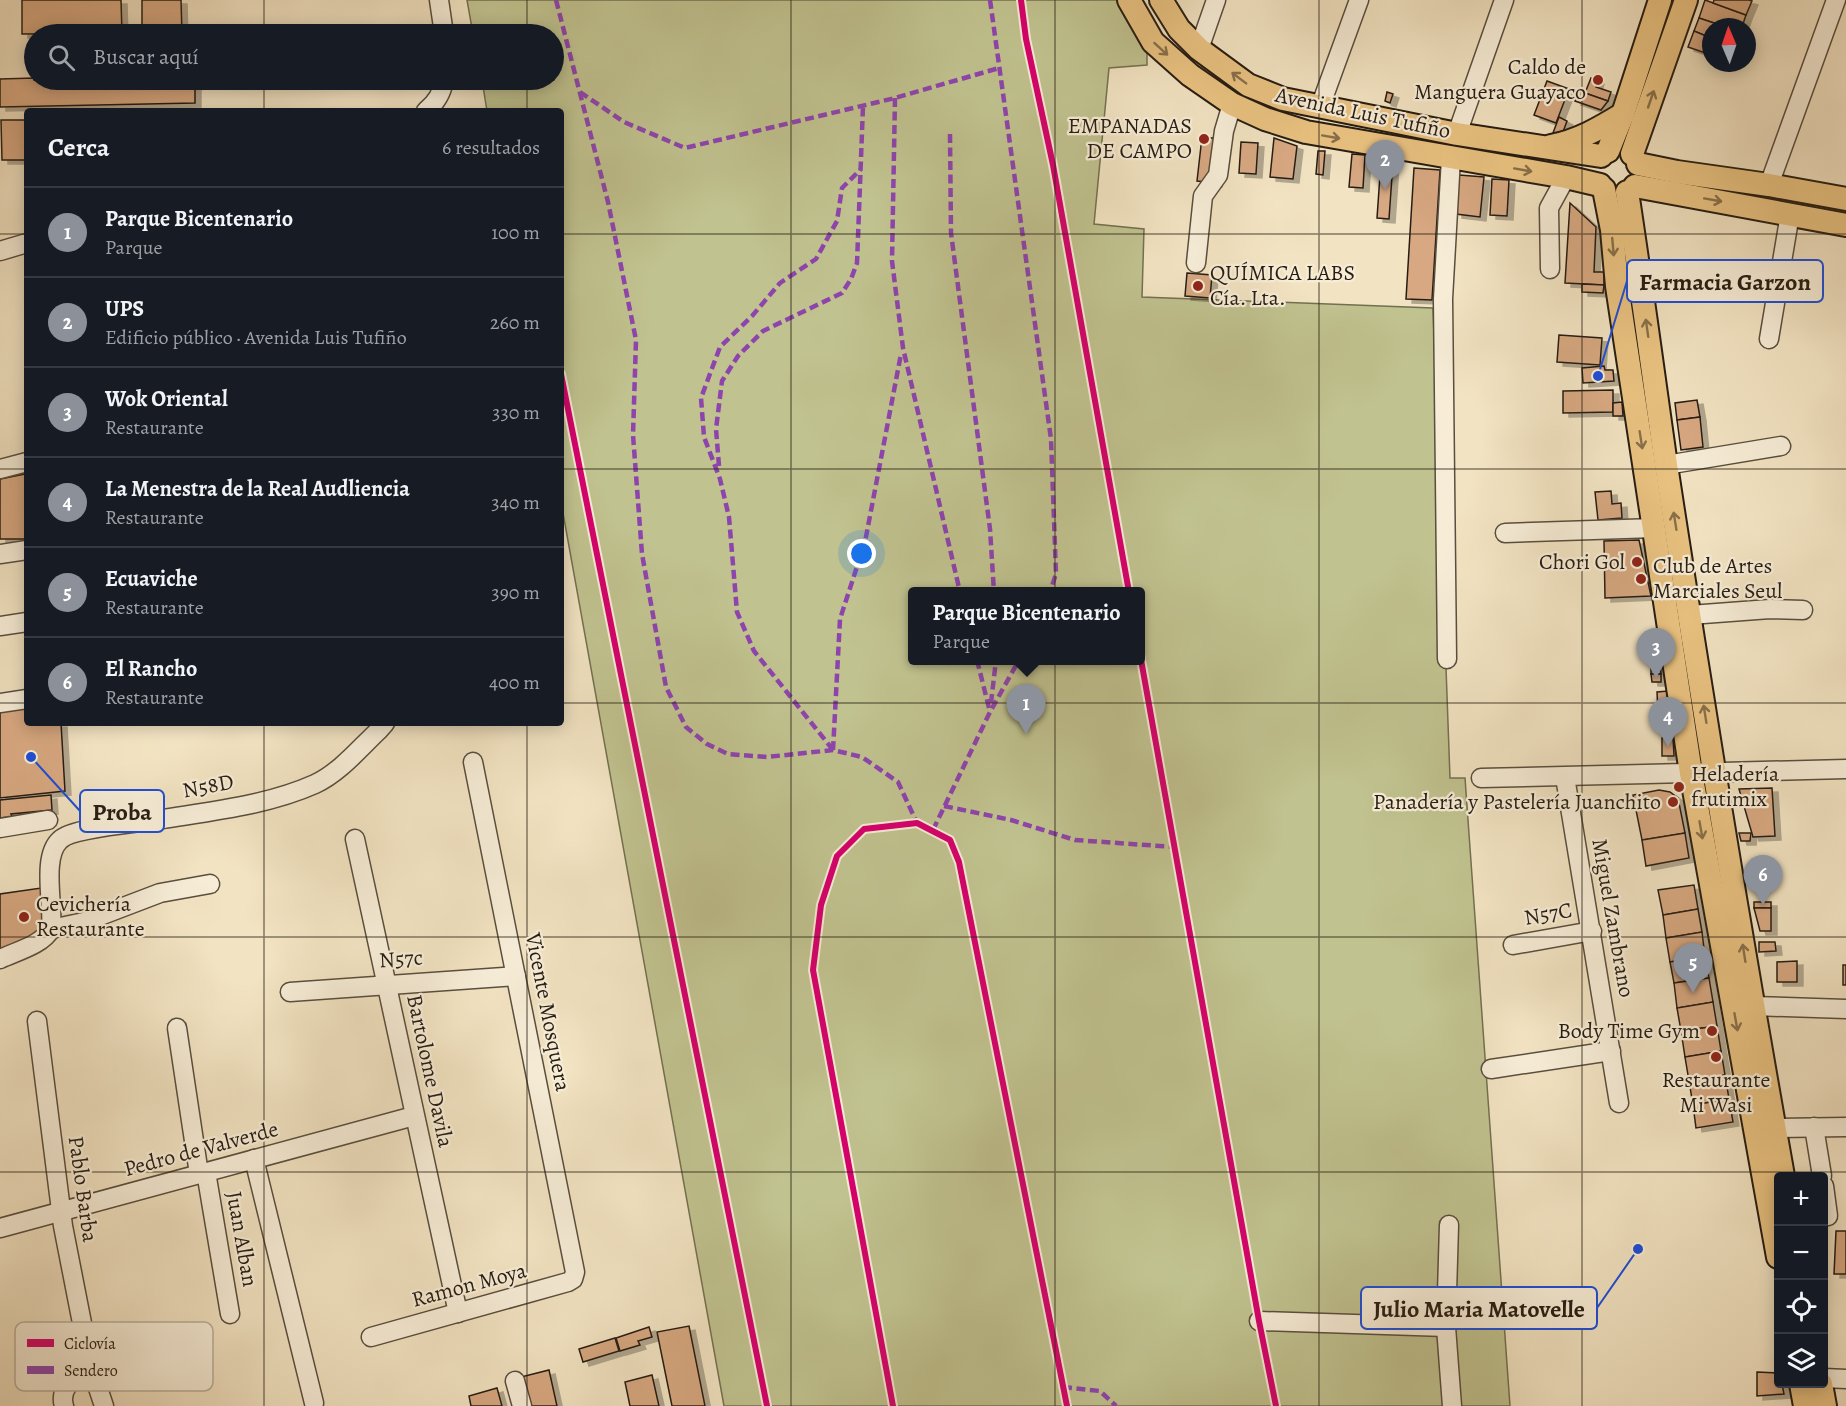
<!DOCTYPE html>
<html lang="es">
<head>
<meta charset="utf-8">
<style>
	:root { --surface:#171b24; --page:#20242c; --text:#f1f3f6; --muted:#9ea1a6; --line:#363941; --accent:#8c9099 }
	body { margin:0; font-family:Alegreya,serif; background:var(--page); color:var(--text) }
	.controls { position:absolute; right:18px; bottom:18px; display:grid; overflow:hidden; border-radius:6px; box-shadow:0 3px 15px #0003 }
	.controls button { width:54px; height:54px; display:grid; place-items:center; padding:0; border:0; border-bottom:2px solid var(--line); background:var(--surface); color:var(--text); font:30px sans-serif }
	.compass { position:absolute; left:1702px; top:18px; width:54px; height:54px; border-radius:50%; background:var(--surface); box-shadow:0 3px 15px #0003; rotate:358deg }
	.you { position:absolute; left:862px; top:554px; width:21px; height:21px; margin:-15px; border:4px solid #fff; border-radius:50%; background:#1a73e8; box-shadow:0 0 0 9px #1a73e833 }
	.badge { display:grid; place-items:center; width:39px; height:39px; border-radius:50%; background:var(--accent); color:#fff; font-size:20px; font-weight:700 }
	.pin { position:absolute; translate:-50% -50px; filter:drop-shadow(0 2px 3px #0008) }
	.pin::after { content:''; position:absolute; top:32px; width:21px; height:18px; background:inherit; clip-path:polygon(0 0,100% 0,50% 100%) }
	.popup { position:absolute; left:908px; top:587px; width:237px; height:78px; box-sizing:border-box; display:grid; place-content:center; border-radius:6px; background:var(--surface); filter:drop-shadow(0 2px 4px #0005); font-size:20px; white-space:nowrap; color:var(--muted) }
	.popup b { font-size:22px; color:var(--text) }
	.popup::after { content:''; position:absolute; left:50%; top:100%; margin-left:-12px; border:12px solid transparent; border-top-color:var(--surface) }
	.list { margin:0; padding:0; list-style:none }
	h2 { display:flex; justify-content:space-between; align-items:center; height:78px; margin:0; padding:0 24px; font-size:26px }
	h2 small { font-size:20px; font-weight:400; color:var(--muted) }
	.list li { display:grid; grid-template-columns:39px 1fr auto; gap:18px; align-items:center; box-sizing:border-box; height:90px; padding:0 24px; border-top:2px solid var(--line) }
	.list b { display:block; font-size:22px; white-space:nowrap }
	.list p { margin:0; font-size:20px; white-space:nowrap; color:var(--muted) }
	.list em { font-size:20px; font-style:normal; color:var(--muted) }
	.icon { flex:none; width:33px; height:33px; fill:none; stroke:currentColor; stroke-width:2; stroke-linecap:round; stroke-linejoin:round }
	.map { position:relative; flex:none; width:1846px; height:1406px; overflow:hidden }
	.search { position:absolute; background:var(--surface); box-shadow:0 3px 15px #0003; left:24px; top:24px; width:540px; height:66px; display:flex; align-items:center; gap:15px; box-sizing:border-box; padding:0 21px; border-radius:33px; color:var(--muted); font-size:22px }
	.panel { position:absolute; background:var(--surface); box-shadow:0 3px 15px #0003; left:24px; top:108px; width:540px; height:618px; border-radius:6px }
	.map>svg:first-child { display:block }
	.green { fill:#c0c28f; stroke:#737051; stroke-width:1.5; fill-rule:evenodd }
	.building { fill:#d7a881; stroke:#261d13; stroke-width:1.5; filter:url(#shadow) }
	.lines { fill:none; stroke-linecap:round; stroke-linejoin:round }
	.minor-casing { stroke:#594e3f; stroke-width:21 }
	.major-casing { stroke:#261d13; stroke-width:26 }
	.minor { stroke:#f7edd7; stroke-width:18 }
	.major { stroke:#e9c281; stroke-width:22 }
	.quiet { stroke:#8e44ad; stroke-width:4.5; stroke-dasharray:9 4.5; stroke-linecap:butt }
	.cycleway-casing { stroke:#f7edd7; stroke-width:10 }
	.cycleway { stroke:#d6006c; stroke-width:6 }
	.oneway { stroke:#88704a }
	.grid { fill:none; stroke:#261d13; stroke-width:1.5; stroke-opacity:0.55 }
	.poi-dot { fill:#8f2418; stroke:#f7edd7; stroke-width:2 }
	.labels { text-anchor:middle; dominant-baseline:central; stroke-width:4.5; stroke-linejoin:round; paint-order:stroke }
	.poi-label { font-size:22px; fill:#261d13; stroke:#f7edd7; text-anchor:end }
	.street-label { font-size:22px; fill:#261d13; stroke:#f7edd7 }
	.key { fill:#f7edd7; stroke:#b8af9c; stroke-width:1.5 }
	.key-label { font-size:16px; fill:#261d13 }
	.leader { fill:none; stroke:#1d4ed8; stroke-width:2 }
	.callout-dot { fill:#1d4ed8; stroke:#f7edd7; stroke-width:2 }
	.callout { fill:#f7edd7; stroke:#1d4ed8; stroke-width:2 }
	.callout-label { font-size:24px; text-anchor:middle; font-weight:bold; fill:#261d13 }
</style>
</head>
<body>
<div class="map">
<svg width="1846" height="1406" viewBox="0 0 1846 1406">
	<defs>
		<filter id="shadow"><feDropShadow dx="6" dy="4" stdDeviation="0" flood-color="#0004"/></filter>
	</defs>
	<rect width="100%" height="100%" fill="#f2e3c2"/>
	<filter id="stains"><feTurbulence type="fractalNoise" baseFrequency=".00333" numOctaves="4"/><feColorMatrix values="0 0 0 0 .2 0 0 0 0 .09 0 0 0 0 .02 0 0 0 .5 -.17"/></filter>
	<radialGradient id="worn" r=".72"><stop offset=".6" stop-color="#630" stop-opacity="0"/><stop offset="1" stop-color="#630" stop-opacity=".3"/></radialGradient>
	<path class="green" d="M467,0h651l29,51v14l-38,3 -15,156 50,5 -2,68 291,11 17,470h15l45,628h-786l-163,-904v-391h-74l-5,-31h72v-46h-81zM912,592h228v68h-228z"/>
	<g class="building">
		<polygon points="22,0 121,0 122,33 22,34"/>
		<polygon points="142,0 181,0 182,34 142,34"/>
		<polygon points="1705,0 1746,15 1742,27 1726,27 1699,18"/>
		<polygon points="1714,0 1749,0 1752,1 1746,15 1713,3"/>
		<polygon points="1699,18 1726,27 1711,27 1711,38 1694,31"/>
		<polygon points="1694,31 1711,38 1711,55 1688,47"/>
		<polygon points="34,78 34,80 195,80 195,103 0,107 0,79"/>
		<polygon points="1591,78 1598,80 1596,87 1611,92 1608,101 1585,93"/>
		<polygon points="1547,81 1569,89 1556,123 1534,115"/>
		<polygon points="1579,91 1585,93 1608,101 1601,110 1575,101"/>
		<polygon points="1387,92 1393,94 1390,103 1385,101"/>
		<polygon points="1559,117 1567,121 1563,132 1553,133"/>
		<polygon points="1,120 27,120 27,160 2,160"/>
		<polygon points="1202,137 1221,139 1216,183 1197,181"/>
		<polygon points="1274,138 1297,146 1293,179 1270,177"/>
		<polygon points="1241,142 1258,143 1256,174 1239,173"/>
		<polygon points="1318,151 1325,151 1323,175 1316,174"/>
		<polygon points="1352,154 1365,155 1363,188 1349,187"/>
		<polygon points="1381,161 1393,162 1389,219 1377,218"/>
		<polygon points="1414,168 1440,170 1432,300 1406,299"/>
		<polygon points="1459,175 1484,177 1480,217 1456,214"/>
		<polygon points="1492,179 1509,180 1507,216 1490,215"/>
		<polygon points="1570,203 1596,227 1594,272 1604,272 1604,285 1565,283"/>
		<polygon points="1699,260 1700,275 1656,279 1655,263"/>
		<polygon points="1187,273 1212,275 1210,298 1185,296"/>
		<polygon points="1582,284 1604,285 1603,293 1582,292"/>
		<polygon points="1559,335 1602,338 1600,365 1557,362"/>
		<polygon points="1604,366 1605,370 1613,370 1614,381 1583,383 1582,368"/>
		<polygon points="1613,390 1613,412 1563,413 1563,391"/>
		<polygon points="1697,400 1700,417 1677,420 1675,403"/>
		<polygon points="1622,402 1623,416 1613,416 1613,403"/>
		<polygon points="1700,417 1703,447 1681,450 1677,420"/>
		<polygon points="25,474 27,539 0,539 0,479"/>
		<polygon points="1611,491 1612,504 1621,503 1622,518 1598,520 1595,492"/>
		<polygon points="1639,540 1651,596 1605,598 1604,541"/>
		<rect x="1648" y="643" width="9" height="7"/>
		<polygon points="1648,650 1657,650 1660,658 1648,658"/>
		<polygon points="1651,658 1660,658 1661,674 1651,674"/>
		<polygon points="1651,674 1661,674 1661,682 1652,682"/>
		<polygon points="1668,691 1670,713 1658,714 1657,692"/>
		<polygon points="27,707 27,723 61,723 65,791 0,798 0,711"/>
		<polygon points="1662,738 1673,738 1674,756 1662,756"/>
		<polygon points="1772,788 1775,836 1753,837 1739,789"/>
		<polygon points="1659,790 1670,792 1678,798 1685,833 1642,840 1633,795"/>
		<polygon points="51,795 52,810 11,814 12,817 0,818 0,800"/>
		<polygon points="1685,833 1689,858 1646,866 1642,840"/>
		<polygon points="1739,833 1751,833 1750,841 1741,841"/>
		<polygon points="1694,885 1698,909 1663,915 1658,890"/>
		<polygon points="48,887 46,923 38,934 0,952 0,894"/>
		<rect x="1754" y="902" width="17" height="6"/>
		<polygon points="1754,908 1771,908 1771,931 1760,931"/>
		<polygon points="1698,909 1702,932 1666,938 1663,915"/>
		<polygon points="1702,932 1705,957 1670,962 1666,938"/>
		<polygon points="1759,942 1775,942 1776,951 1759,952"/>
		<polygon points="1705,957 1709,978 1674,983 1670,962"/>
		<polygon points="1797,961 1797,982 1777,982 1777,962"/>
		<rect x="1843" y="965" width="3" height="20"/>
		<polygon points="1709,978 1713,1002 1677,1008 1674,983"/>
		<polygon points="1713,1002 1717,1026 1681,1031 1677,1008"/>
		<polygon points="1717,1026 1721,1051 1685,1057 1681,1031"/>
		<polygon points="1721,1051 1725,1075 1689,1081 1685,1057"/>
		<polygon points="1725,1075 1729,1099 1693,1105 1689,1081"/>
		<polygon points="1729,1099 1733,1122 1696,1128 1693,1105"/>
		<polygon points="1836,1231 1846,1231 1846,1274 1834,1274"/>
		<polygon points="689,1326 705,1406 672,1406 657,1332"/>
		<polygon points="649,1327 652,1337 638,1341 640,1345 620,1351 616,1338"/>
		<polygon points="615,1338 619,1351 583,1362 579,1349"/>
		<polygon points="549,1370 557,1406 528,1406 521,1377"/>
		<polygon points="1757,1372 1778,1373 1778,1384 1782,1384 1784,1394 1757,1396"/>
		<polygon points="652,1375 659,1406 630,1406 625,1382"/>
		<polygon points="497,1388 502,1406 471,1406 469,1396"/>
	</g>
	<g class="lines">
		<defs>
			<g id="minor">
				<polyline points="439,0 444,34"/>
				<polyline points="1199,49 1216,0"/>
				<polyline points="1320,107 1359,0"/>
				<path d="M426,111c11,-9 16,-18 18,-31"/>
				<polyline points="1457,134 1504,0"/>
				<polyline points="1769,185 1836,0"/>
				<polyline points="0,251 27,243"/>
				<polyline points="1196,263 1203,196 1218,175 1224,131 1232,104"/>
				<polyline points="1550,269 1549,208 1566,177"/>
				<polyline points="1769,339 1790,214"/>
				<polyline points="1666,465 1781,446"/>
				<polyline points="0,469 27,462"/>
				<polyline points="1505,533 1655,528"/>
				<polyline points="0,554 27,550"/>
				<polyline points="1690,615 1770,609 1803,610"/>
				<polyline points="0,626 27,622"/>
				<polyline points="1447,659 1443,299 1451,158"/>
				<polyline points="0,703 27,699"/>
				<polyline points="1565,777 1619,1103"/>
				<polyline points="1481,778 1846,769"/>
				<polyline points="0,828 48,820"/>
				<polyline points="355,839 458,1313"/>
				<polyline points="51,929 84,922 160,893 210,884"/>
				<polyline points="1513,945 1592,931"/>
				<path d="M0,959c17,-8 42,-14 51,-30 3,-23 -10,-72 9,-89 13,-13 82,-17 103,-21 50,-8 105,-14 152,-35 24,-11 44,-35 63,-53l7,-8"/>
				<polyline points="290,992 516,976"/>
				<polyline points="1753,1006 1846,1009"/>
				<polyline points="37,1021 63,1226 90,1364 104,1406"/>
				<polyline points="177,1028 199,1174"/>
				<polyline points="1491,1069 1611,1051"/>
				<polyline points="1814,1127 1822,1176"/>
				<polyline points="1775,1128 1846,1127"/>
				<polyline points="254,1159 314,1403"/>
				<polyline points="206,1172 230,1314"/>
				<polyline points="1824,1186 1828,1216"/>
				<polyline points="1449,1225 1446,1327 1452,1406"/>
				<polyline points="0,1228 414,1116"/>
				<polyline points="1259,1321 1446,1327"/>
				<polyline points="371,1337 568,1282 573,1279 575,1272 473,762"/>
				<polyline points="1824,1378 1846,1379"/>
				<polyline points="515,1381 522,1406"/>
				<path d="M64,1406c-6,-19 13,-30 26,-42"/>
			</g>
			<g id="major">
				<polyline points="1129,0 1153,42 1190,75 1232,104 1265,119 1306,132 1566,177 1600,185"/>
				<polyline points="1161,0 1179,29 1199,49 1248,85 1283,99 1457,134 1601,156"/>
				<path d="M1551,146c27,-5 49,-18 72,-32"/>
				<polyline points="1608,151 1623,114 1660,0"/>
				<polyline points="1632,154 1686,0"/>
				<polyline points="1638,164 1677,172 1769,185 1846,199"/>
				<polyline points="1635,186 1846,225"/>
				<polyline points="1604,189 1612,230 1617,286 1691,773 1778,1257"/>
				<path d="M1627,192c14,91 26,182 39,273 36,237 75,475 117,711"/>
				<polyline points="1801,1384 1805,1406"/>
				<polyline points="1821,1384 1825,1406"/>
			</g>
		</defs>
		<use href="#minor" class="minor-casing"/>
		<use href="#major" class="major-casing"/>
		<use href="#minor" class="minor"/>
		<use href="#major" class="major"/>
		<g class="quiet">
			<polyline points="556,0 608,202 636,340 633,435 642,554 666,687 686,727 707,744 728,754 767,757 833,750 862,757 898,782 917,823"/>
			<polyline points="990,0 1051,439 1056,574 1050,592"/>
			<polyline points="580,92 624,122 685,148 895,98 999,68"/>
			<polyline points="895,98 892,261 903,348 960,592"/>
			<polyline points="950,134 951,233 990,529 994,592"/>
			<polyline points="719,466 716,429 722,381 738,356 763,331 842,293 851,279 857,263 863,106"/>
			<polyline points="977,660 990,712"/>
			<polyline points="991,703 996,660"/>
			<polyline points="833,750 754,651 737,612 729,517 720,479 704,437 701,398 720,347 752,316 780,283 816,259 837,221 842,188 861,169"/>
			<polyline points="833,750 840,619 865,542 901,354"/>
			<polyline points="944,806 1011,820 1075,840 1174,847"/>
			<polyline points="933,830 990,712 1019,660"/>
			<polyline points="1063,1387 1100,1391 1116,1406"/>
		</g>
		<defs>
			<g id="cycleway">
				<polyline points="1021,0 1026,39 1053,165 1129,592"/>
				<polyline points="561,374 767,1406"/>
				<polyline points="1140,654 1259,1321 1276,1406"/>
				<polyline points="893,1406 813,970 821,905 837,856 864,829 917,823 950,840 959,862 1067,1406"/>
			</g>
		</defs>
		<use href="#cycleway" class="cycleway-casing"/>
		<use href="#cycleway" class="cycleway"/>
	</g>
	<defs><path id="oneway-shaft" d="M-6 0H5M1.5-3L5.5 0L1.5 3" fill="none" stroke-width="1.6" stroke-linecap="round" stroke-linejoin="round" transform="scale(1.5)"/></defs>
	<g class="oneway">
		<use href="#oneway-shaft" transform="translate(1161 49) rotate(42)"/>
		<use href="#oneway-shaft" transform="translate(1239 78) rotate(-143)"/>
		<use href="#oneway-shaft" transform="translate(1651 99) rotate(-71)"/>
		<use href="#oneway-shaft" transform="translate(1331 137) rotate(10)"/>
		<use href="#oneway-shaft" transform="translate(1523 170) rotate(10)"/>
		<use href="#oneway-shaft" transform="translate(1713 200) rotate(10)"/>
		<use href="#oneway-shaft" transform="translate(1613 247) rotate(85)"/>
		<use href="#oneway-shaft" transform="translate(1647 328) rotate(-98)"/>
		<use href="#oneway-shaft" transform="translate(1641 440) rotate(81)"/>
		<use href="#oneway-shaft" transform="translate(1675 521) rotate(-99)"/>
		<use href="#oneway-shaft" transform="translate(1705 714) rotate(-99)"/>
		<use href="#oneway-shaft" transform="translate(1701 830) rotate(80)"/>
		<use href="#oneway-shaft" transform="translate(1744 953) rotate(-99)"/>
		<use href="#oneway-shaft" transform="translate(1736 1022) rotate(80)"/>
	</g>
	<path class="grid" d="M264,0v34M527,0v34M791,0v1406M1055,0v1406M1319,0v1406M1582,0v1406M264,80v31M527,80v31M0,234h27M561,234h1285M0,469h27M561,469h1285M0,703h27M561,703h1285M264,723v683M527,723v683M0,937h1846M0,1172h1846"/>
	<g class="poi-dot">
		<circle cx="1598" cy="80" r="6"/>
		<circle cx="1204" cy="139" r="6"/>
		<circle cx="1198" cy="286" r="6"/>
		<circle cx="1637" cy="562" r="6"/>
		<circle cx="1641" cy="579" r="6"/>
		<circle cx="1679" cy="787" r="6"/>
		<circle cx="1673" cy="802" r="6"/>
		<circle cx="24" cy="917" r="6"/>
		<circle cx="1712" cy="1031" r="6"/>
		<circle cx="1716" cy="1057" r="6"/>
	</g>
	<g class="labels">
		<g class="poi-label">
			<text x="1586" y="67">Caldo de<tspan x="1586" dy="25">Manguera Guayaco</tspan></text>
			<text x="1192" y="126">EMPANADAS<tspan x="1192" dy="25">DE CAMPO</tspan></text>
			<text x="1210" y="273" text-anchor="start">QUÍMICA LABS<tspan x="1210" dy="25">Cía. Lta.</tspan></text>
			<text x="1625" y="562">Chori Gol</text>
			<text x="1653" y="566" text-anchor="start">Club de Artes<tspan x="1653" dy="25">Marciales Seul</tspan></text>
			<text x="1691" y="774" text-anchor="start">Heladería<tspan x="1691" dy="25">frutimix</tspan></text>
			<text x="1661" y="802">Panadería y Pastelería Juanchito</text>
			<text x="36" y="904" text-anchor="start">Cevichería<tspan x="36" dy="25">Restaurante</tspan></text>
			<text x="1700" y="1031">Body Time Gym</text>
			<text x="1716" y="1080" text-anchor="middle">Restaurante<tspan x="1716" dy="25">Mi Wasi</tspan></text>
		</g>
		<g class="street-label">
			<text transform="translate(1363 113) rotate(12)">Avenida Luis Tufiño</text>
			<text transform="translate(208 786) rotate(-11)">N58D</text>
			<text transform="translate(1548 914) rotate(-10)">N57C</text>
			<text transform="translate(1613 918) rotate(80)">Miguel Zambrano</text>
			<text transform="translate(401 959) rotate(-4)">N57c</text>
			<text transform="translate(548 1012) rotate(79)">Vicente Mosquera</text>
			<text transform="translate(430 1071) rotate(78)">Bartolome Davila</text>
			<text transform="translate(201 1149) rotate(-15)">Pedro de Valverde</text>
			<text transform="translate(83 1189) rotate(82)">Pablo Barba</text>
			<text transform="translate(242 1239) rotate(80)">Juan Alban</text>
			<text transform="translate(469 1285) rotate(-15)">Ramon Moya</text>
		</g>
	</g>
	<rect x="15" y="1322" width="198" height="69" rx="9" class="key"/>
	<rect x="27" y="1339" width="27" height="8" fill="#d6006c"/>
	<rect x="27" y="1366" width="27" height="8" fill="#8e44ad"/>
	<g class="key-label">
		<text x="64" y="1349">Ciclovía</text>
		<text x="64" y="1376">Sendero</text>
	</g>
	<path class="leader" d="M1598 376L1627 281M31 757L80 811M1638 1249L1597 1308"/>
	<g class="callout-dot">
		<circle cx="1598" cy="376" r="6"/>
		<circle cx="31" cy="757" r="6"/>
		<circle cx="1638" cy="1249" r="6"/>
	</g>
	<g class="callout">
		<rect x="1627" y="260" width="196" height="42" rx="6"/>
		<rect x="80" y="790" width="84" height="42" rx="6"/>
		<rect x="1361" y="1287" width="236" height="42" rx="6"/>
	</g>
	<g class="callout-label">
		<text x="1725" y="290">Farmacia Garzon</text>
		<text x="122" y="820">Proba</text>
		<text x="1479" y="1317">Julio Maria Matovelle</text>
	</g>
	<rect width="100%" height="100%" filter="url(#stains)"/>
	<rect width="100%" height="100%" fill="url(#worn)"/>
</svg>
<div class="controls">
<button>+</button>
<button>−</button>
<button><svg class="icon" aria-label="locate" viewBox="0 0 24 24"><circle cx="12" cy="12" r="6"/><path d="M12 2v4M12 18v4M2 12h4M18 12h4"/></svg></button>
<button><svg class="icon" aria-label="layers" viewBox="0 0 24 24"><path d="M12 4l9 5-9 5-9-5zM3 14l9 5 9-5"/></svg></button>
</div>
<svg class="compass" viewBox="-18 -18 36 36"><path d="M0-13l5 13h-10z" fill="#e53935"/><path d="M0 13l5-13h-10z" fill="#9ea1a6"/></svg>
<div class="you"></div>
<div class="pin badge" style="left:1026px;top:734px">1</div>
<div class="popup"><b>Parque Bicentenario</b>Parque</div>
<div class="pin badge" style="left:1385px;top:190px">2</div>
<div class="pin badge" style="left:1656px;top:678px">3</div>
<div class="pin badge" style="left:1668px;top:747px">4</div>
<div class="pin badge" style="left:1693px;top:993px">5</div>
<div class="pin badge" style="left:1763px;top:905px">6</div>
<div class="search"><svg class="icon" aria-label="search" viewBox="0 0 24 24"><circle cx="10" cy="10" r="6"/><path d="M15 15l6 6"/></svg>Buscar aquí</div>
<section class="panel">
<h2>Cerca<small>6 resultados</small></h2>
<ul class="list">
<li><span class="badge">1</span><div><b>Parque Bicentenario</b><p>Parque</p></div><em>100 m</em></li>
<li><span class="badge">2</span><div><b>UPS</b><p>Edificio público · Avenida Luis Tufiño</p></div><em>260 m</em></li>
<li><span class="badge">3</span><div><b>Wok Oriental</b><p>Restaurante</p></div><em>330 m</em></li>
<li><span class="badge">4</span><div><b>La Menestra de la Real Audliencia</b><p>Restaurante</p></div><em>340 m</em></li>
<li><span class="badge">5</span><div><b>Ecuaviche</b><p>Restaurante</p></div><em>390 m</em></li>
<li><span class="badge">6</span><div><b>El Rancho</b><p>Restaurante</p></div><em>400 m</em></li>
</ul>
</section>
</div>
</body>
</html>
